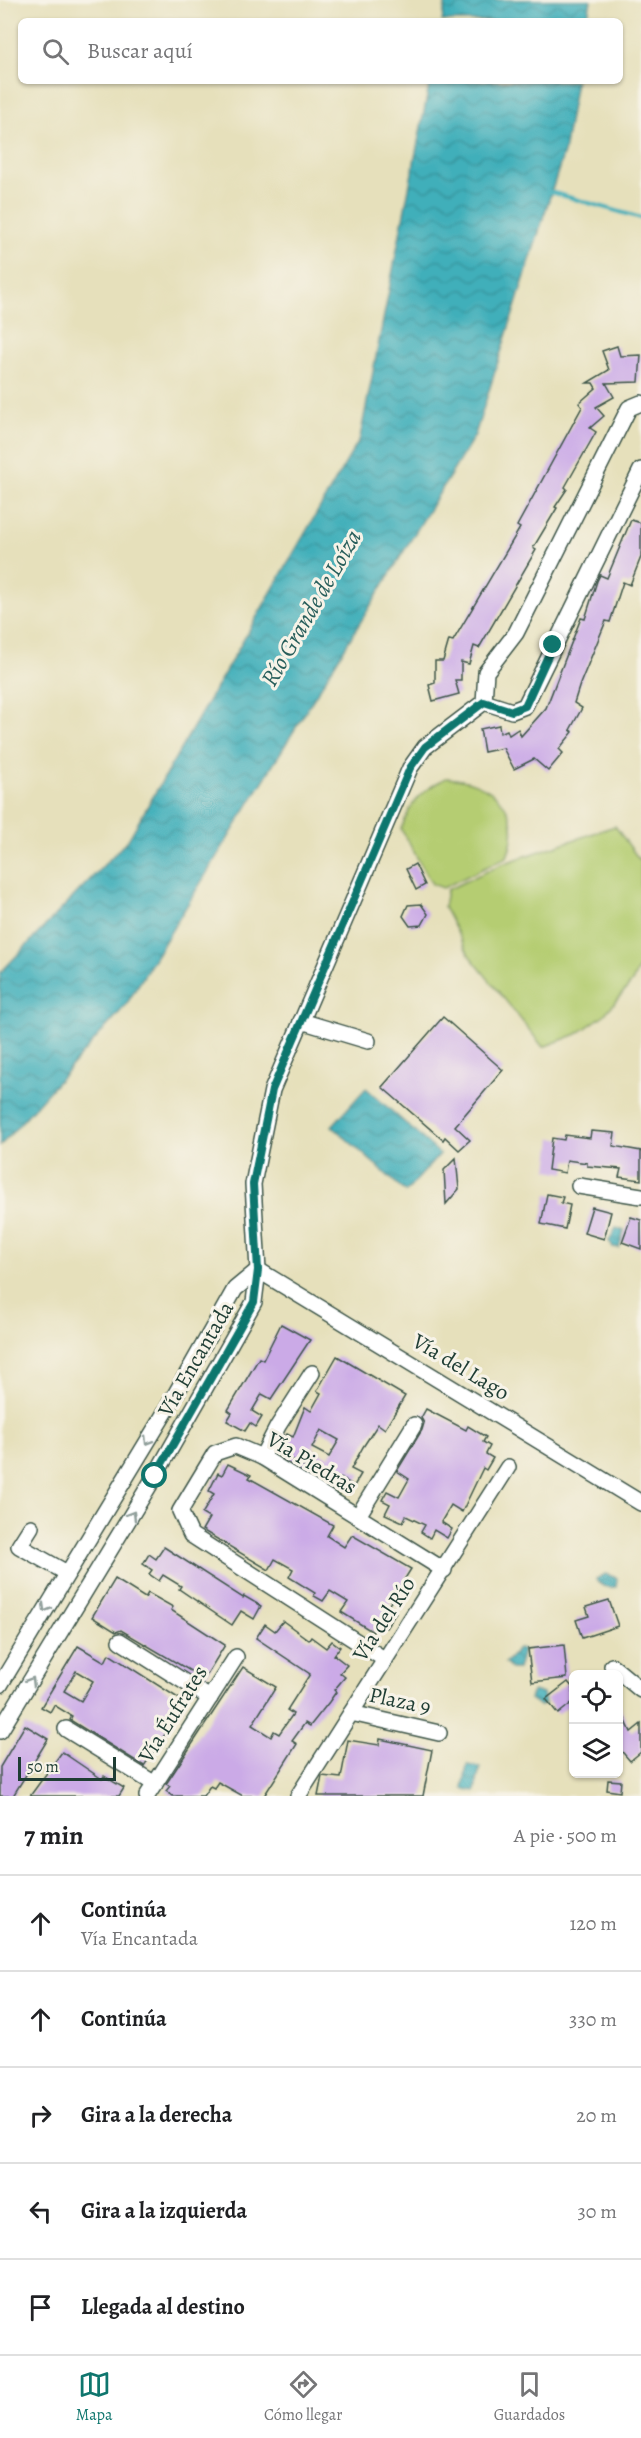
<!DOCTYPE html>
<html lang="es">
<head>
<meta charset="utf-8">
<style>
	:root { --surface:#fff; --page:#f2f2f2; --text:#202124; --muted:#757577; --line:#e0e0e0; --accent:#0f766e }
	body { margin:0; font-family:Alegreya,serif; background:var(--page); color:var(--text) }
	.controls { position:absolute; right:18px; bottom:18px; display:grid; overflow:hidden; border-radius:9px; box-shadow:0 2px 4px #0004 }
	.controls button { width:54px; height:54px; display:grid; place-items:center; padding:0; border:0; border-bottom:2px solid var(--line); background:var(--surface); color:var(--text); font:30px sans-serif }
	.scale { position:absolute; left:18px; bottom:15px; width:98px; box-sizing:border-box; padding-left:6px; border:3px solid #1f3d34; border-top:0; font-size:16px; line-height:21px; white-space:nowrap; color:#1f3d34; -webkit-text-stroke:4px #f7f3e8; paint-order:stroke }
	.stop { position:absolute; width:18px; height:18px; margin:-14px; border:4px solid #0f766e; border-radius:50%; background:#fff }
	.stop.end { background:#0f766e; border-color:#fff; box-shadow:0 2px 6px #0008 }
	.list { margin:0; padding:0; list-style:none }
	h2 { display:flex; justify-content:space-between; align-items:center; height:78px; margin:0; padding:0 24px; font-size:26px }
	h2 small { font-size:20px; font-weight:400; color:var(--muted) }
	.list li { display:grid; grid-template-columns:39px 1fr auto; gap:18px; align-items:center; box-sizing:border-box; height:96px; padding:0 24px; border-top:2px solid var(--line) }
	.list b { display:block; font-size:22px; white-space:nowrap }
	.list p { margin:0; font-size:20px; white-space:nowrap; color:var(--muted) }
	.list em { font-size:20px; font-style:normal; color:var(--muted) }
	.icon { flex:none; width:33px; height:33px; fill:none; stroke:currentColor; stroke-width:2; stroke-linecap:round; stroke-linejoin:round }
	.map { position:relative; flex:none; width:641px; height:1796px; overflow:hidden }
	.search { position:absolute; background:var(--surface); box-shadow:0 2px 4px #0004; left:18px; right:18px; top:18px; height:66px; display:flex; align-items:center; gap:15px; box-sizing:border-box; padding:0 21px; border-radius:9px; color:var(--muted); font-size:22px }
	.sheet { height:558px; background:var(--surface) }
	nav { display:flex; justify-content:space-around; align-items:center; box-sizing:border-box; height:84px; border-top:2px solid var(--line); background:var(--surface); font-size:16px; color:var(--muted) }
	nav a { display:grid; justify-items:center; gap:3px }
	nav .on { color:var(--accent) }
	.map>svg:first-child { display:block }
	.pitch { fill:#b5cd72; stroke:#6a8553; stroke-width:1.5 }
	.water { fill:url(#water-waves); stroke:#307677; stroke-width:1.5 }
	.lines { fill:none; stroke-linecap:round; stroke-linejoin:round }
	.stream { stroke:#40afba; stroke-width:4 }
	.building { fill:#cbaae7; fill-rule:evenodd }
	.minor-casing { stroke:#3d5548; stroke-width:18 }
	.minor { stroke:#fff; stroke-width:15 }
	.oneway { stroke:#8f9e9a }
	.route { stroke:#0f766e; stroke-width:8 }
	.labels { text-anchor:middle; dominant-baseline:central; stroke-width:6; stroke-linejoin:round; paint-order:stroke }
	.street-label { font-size:22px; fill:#1f3d34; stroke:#f7f3e8 }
	.water-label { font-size:24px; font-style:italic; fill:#295f5c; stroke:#f7f3e8 }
</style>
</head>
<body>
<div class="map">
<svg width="641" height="1796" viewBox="0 0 641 1796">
	<defs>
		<pattern id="water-waves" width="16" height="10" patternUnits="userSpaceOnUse" patternTransform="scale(1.5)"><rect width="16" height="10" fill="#40afba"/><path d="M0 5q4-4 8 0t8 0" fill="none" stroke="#359098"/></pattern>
	</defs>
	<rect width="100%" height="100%" fill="#f7f3e8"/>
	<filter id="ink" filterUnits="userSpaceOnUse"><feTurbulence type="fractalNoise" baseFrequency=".0167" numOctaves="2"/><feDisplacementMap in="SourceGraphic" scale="12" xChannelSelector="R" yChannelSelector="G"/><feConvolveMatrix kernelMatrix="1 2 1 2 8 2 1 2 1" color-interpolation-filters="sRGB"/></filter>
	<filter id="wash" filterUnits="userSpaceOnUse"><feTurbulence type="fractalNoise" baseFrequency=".008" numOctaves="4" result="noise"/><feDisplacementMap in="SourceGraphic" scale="24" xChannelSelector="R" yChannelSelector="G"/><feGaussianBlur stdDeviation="1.35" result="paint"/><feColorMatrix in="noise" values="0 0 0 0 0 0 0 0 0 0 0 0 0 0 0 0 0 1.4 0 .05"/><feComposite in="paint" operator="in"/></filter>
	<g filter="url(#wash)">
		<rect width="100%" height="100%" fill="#e6e0bb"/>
		<g class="pitch">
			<path d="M446,778c45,2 80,32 61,79l-64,31 -11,-4 -31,-55c11,-28 18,-37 45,-51z"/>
			<polygon points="615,826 641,862 641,963 632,982 604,1015 577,1034 543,1047 469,955 444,907 447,890 502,864"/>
		</g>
		<g class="water">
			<polygon points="446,0 591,0 587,21 442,21"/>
			<polygon points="430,81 576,81 564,152 475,435 126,1005 0,1146 0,973 128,840 360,438"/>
			<polygon points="366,1088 440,1154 406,1192 332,1126"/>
			<polygon points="616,1228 624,1230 619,1248 613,1247 609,1241"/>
			<path d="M605,1574l12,4 -1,9c-9,1 -15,0 -20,-8z"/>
			<polygon points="518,1649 523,1650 518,1669 511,1669 505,1663"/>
			<polygon points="533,1691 543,1694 545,1704 540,1706 530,1699"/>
			<polygon points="467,1765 480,1767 475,1791 463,1789"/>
		</g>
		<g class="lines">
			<polyline class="stream" points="547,191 641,218"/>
		</g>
		<g id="blocks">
			<g class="building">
				<polygon points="617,346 620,356 641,355 639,382 606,383 614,397 596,407 604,416 590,428 596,432 565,487 567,489 555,507 557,508 533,548 536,550 479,648 474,646 469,664 461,662 461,680 455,680 459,694 433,701 429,685 435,683 435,661 443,661 449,640 453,641 520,528 517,526 582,407 579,403 596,388 593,383 587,383 609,370 602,351"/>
				<polygon points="631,520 641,523 641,557 630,585 623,582 610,622 606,621 580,684 574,703 582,708 570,730 573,732 559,749 563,753 548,771 534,759 514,769 503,748 484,752 480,729 499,725 500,733 507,730 509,735 518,729 521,736 546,708 581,618 585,619 597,581 600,575 607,578"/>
				<polygon points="415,864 425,885 416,890 406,869"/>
				<polygon points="421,904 428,914 422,925 410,926 403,916 408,905"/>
				<polygon points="443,1017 503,1070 455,1126 470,1140 459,1150 445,1137 443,1140 382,1087"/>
				<polygon points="591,1131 615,1133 613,1146 641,1151 641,1180 619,1177 621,1169 587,1166 587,1163 567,1160 565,1173 548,1170 552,1138 564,1140 565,1135 590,1138"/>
				<polygon points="456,1158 459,1189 446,1204 444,1170"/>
				<polygon points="547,1194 563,1197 561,1203 570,1205 565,1229 541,1224"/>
				<polygon points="592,1207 611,1212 604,1239 584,1233"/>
				<polygon points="631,1217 641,1220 641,1249 622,1242"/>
				<polygon points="281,1324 310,1340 271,1399 262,1394 252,1411 262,1417 256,1427 250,1423 245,1431 227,1421 232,1413 228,1410 259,1358 263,1360"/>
				<path d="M337,1356l68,40 -20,33 -7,-5 -15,23 -12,22 10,5 -7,12 -13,-8 -4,7 -52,-29 4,-7 -8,-5 6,-10 6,3 12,-30 6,4 10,-18 -4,-2zM321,1430l18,10 -10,17 -17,-9z"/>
				<polygon points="426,1409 466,1430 468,1426 486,1437 483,1442 490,1446 486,1454 493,1458 486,1470 483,1468 462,1512 451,1505 441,1522 452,1529 447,1538 434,1530 430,1538 421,1532 425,1525 406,1516 403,1522 385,1514 390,1504 382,1500 387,1491 399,1497 409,1479 397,1471 422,1430 424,1423 421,1418"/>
				<polygon points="228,1464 251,1475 249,1478 333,1525 327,1536 344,1547 352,1535 411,1569 404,1580 411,1585 405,1594 399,1590 387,1607 396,1613 386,1628 379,1623 373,1632 341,1612 348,1602 330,1591 323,1601 314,1596 315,1593 289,1577 293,1569 275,1559 269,1570 202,1530 209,1518 202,1514 214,1494 209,1491 218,1473 222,1475"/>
				<polygon points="164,1547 243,1598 244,1596 261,1606 254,1619 241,1611 232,1625 179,1589 181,1586 163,1575 159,1581 149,1574 152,1570 143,1564 149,1554 156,1559"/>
				<polygon points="115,1579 145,1598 148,1593 173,1607 171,1610 225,1645 204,1679 121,1630 116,1632 92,1617"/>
				<polygon points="609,1600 618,1626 582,1638 576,1620 589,1616 586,1607"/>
				<polygon points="283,1621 309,1640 311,1637 326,1648 332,1641 340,1647 334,1655 347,1665 340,1673 345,1677 334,1690 336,1692 329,1702 310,1726 305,1723 292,1741 297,1744 264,1796 243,1796 218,1782 214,1788 210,1786 203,1796 173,1796 166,1791 170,1786 166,1784 243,1667 276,1687 252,1725 271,1737 274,1731 279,1734 293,1714 287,1710 310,1674 256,1638 265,1624 275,1631"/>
				<polygon points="564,1645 567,1678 532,1682 528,1649"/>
				<path d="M78,1646l27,16 4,-8 77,49 -42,63 -74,-46 2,-4 -18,-11 -4,7 -9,-5zM76,1671l17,10 -12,20 -17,-10z"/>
				<polygon points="568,1682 573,1688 573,1702 558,1714 546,1699"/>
				<polygon points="618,1704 631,1732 641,1724 641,1752 630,1761 618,1747"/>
				<polygon points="25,1725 48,1739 13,1796 0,1796 0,1767"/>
				<polygon points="380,1739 432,1750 423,1796 318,1796 322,1776 341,1778 348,1740 379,1745"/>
				<polygon points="62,1752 102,1779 104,1776 124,1788 119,1796 30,1796"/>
				<polygon points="608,1780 621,1781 620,1792 607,1790"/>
			</g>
		</g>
	</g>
	<g filter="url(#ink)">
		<use href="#blocks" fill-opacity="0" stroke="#3d5548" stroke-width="1.5"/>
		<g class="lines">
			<defs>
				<g id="minor">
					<polyline points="484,702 512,711 525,706 641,470"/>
					<polyline points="301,1021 368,1041"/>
					<polyline points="579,1186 641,1196"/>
					<polyline points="258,1270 641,1503"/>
					<polyline points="262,1457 278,1426 312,1373"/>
					<polyline points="358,1516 414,1425"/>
					<polyline points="31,1527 19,1546 67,1573"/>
					<polyline points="120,1641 210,1698"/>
					<polyline points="384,1659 191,1535 180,1511 215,1453 236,1446 262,1457 444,1570"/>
					<polyline points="612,1666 641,1690"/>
					<polyline points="0,1685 166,1411 235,1289 258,1270"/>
					<polyline points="351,1713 439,1733"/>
					<polyline points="66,1729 155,1784"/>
					<polyline points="0,1731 155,1476 254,1302 258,1270 253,1184 272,1090 410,768 425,747 484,702 486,672 516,633 629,408 641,403"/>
					<polyline points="147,1796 236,1657"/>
					<polyline points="298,1796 508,1467"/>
				</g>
			</defs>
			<use href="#minor" class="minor-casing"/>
			<use href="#minor" class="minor"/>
		</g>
		<defs><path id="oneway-chevron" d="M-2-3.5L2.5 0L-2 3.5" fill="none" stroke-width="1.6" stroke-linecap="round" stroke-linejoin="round" transform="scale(1.5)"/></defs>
		<g class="oneway">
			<use href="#oneway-chevron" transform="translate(148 1441) rotate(122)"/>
			<use href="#oneway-chevron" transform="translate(132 1515) rotate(-59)"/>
			<use href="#oneway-chevron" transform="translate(46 1608) rotate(120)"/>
			<use href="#oneway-chevron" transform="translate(31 1681) rotate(-58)"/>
		</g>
	</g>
	<g class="lines" filter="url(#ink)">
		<polyline class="route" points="155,1476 254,1302 258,1270 253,1184 272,1090 410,768 425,747 484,702 512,711 525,706 553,645"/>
	</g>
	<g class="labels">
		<g class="street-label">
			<text transform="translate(196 1359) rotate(-60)">Vía Encantada</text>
			<text transform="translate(461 1367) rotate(31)">Vía del Lago</text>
			<text transform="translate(312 1463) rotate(31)">Vía Piedras</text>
			<text transform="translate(384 1619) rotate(-57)">Vía del Río</text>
			<text transform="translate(400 1701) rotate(12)">Plaza 9</text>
			<text transform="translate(173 1714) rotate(-58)">Vía Éufrates</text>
		</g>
		<g class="water-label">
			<text transform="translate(311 608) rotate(-60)">Río Grande de Loíza</text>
		</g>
	</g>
</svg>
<div class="controls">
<button><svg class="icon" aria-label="locate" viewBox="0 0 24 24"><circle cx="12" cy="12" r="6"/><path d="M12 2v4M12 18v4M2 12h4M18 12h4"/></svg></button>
<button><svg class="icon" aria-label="layers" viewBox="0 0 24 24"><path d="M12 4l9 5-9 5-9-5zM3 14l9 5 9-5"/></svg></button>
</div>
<div class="scale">50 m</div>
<div class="stop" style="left:155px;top:1476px"></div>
<div class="stop end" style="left:553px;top:645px"></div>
<div class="search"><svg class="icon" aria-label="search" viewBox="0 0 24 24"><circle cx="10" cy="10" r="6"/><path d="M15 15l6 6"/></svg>Buscar aquí</div>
</div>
<section class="sheet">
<h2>7 min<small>A pie · 500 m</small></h2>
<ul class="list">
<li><svg class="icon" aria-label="ahead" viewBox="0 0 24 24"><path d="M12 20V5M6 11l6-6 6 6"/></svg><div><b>Continúa</b><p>Vía Encantada</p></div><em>120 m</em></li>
<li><svg class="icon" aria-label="ahead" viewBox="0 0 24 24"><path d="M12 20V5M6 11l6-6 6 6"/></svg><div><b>Continúa</b></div><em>330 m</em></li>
<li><svg class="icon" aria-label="right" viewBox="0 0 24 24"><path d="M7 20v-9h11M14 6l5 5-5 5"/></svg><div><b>Gira a la derecha</b></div><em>20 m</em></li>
<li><svg class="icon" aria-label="left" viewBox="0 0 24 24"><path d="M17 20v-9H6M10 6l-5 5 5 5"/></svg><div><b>Gira a la izquierda</b></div><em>30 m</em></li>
<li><svg class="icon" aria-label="arrive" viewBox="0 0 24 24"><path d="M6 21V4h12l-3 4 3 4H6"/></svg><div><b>Llegada al destino</b></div></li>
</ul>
</section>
<nav>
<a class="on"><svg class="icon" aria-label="map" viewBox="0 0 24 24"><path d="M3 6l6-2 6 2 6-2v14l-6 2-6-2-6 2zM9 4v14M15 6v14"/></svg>Mapa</a>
<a><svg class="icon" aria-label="directions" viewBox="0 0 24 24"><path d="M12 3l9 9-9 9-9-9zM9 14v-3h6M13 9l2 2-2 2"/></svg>Cómo llegar</a>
<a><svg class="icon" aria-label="saved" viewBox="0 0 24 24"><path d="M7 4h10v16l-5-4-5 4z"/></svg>Guardados</a>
</nav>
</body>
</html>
